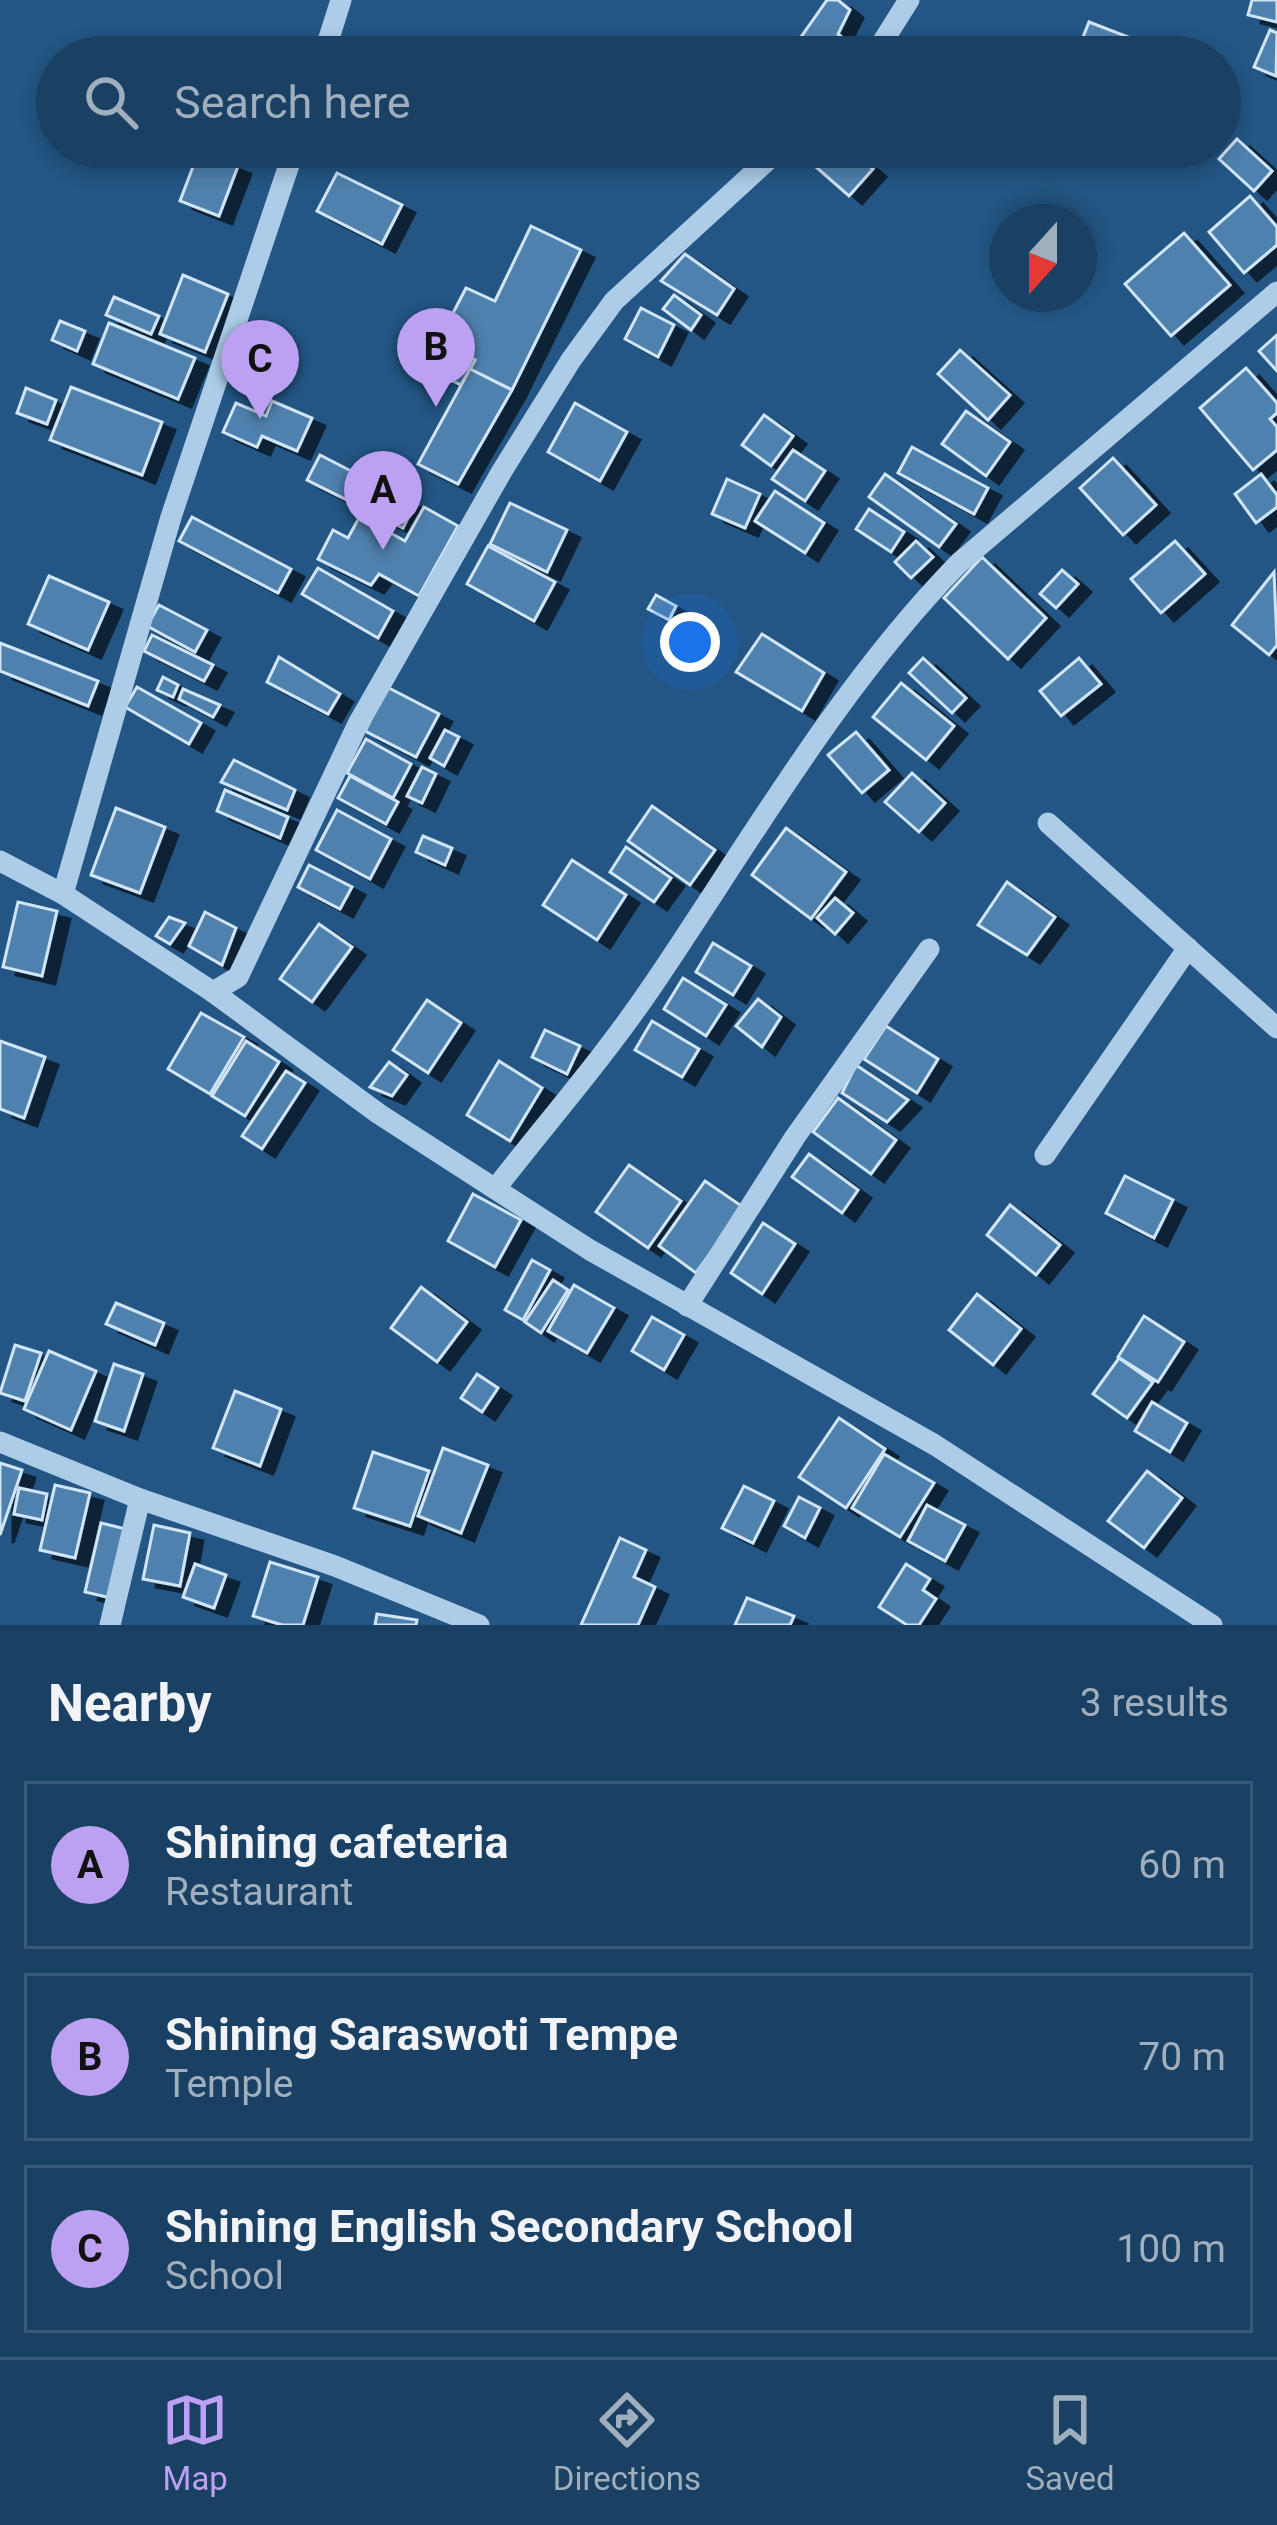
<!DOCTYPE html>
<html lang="en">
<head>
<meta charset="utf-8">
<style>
	:root { --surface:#1a4063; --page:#234769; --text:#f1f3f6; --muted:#9fafbe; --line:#385978; --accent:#bca0f2 }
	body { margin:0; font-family:Roboto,sans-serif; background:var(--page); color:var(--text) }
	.compass { position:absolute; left:989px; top:204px; width:108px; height:108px; border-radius:50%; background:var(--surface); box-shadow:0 6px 18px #0003; rotate:201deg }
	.you { position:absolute; left:690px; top:642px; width:42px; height:42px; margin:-30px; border:9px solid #fff; border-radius:50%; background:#1a73e8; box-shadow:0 0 0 18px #1a73e833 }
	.badge { display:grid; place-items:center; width:78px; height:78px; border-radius:50%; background:var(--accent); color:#111; font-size:39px; font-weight:700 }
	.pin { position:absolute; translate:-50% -99px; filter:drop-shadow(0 3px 6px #0008) }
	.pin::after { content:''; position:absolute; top:63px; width:42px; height:36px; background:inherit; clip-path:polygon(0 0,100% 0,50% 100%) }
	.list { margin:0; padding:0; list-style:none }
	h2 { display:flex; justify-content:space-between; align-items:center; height:156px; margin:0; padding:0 48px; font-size:51px }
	h2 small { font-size:39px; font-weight:400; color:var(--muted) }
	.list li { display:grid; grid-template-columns:78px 1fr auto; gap:36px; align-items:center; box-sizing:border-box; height:168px; margin:0 24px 24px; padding:0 24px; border:3px solid var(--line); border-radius:0px }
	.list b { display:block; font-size:45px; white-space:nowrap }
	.list p { margin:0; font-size:39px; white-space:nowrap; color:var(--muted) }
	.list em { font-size:39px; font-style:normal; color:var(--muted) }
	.icon { flex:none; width:66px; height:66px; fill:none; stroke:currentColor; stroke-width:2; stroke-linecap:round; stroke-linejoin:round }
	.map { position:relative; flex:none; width:1277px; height:1625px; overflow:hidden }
	.search { position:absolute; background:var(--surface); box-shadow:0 6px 18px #0003; left:36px; right:36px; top:36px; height:132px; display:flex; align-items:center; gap:30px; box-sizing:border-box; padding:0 42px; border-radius:66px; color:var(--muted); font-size:45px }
	.sheet { height:732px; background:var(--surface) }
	nav { display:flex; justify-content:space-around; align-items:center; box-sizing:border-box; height:168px; border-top:3px solid var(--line); background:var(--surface); font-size:33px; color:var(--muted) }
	nav a { display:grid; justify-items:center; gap:6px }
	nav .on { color:var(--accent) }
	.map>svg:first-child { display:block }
	.building { fill:#5081ae; stroke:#d0e5f6; stroke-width:3; filter:url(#shadow) }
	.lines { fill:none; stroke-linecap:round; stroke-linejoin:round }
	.minor { stroke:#accce8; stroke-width:21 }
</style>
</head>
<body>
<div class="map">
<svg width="1277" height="1625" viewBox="0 0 1277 1625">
	<defs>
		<filter id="shadow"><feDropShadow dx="13" dy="8" stdDeviation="0" flood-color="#0009"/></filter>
	</defs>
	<rect width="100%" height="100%" fill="#235684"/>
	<g class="building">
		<polygon points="827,0 838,0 850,10 838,34 856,49 850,57 808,57 794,47"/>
		<polygon points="1252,0 1277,0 1277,22 1248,15"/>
		<polygon points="1089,22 1131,38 1123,57 1075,57"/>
		<polygon points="1270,30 1277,33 1276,76 1254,67"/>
		<polygon points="1237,139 1272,171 1254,191 1219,159"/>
		<polygon points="805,147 848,147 873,169 849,196 800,153"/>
		<polygon points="199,151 238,166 219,216 180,201"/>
		<polygon points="337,173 402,205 382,244 317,211"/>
		<polygon points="1250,196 1277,227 1277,245 1244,273 1209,232"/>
		<polygon points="531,226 581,250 512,390 470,369 475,360 438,342 466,288 495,301"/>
		<polygon points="1184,233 1230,285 1171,336 1125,284"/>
		<polygon points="685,254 734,289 717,315 661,281"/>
		<polygon points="183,275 228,294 205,352 160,334"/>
		<polygon points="674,295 701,315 691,330 663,309"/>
		<polygon points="114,297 159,316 151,334 106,315"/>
		<polygon points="641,308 674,325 658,357 625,339"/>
		<polygon points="60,321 85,331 77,351 52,340"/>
		<polygon points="109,323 195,358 178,399 93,364"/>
		<polygon points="1277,335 1277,371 1259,351"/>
		<polygon points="960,350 1010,395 988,420 938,374"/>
		<polygon points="459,351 475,360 461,385 445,377"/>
		<polygon points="1246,368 1277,403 1277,413 1270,419 1277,427 1277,450 1253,470 1200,408"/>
		<polygon points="470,369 512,390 458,484 418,464"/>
		<polygon points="71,387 162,422 142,475 50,440"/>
		<polygon points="26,388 56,400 47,424 17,413"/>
		<polygon points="272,401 312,418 297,451 262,436 257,447 223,432 236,403 266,416"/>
		<polygon points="575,403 627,432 600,481 548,452"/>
		<polygon points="966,411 1010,442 986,476 942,444"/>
		<polygon points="764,415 793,436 771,466 742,445"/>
		<polygon points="912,447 988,488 974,514 898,473"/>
		<polygon points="793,450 825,471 805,501 772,479"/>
		<polygon points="320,455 415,504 403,528 307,480"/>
		<polygon points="1113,458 1156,505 1123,535 1080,488"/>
		<polygon points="885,474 956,524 939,547 869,497"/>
		<polygon points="1261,474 1277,495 1277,507 1256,523 1235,494"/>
		<polygon points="727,479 760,494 745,528 712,514"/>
		<polygon points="775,491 824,523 805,553 755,521"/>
		<polygon points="510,503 567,530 547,572 490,544"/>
		<polygon points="424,507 458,526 419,596 379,574 371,585 318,559 333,530 348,538 360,516 405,541"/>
		<polygon points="869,509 904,532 891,552 856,529"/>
		<polygon points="192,517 291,569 278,593 179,541"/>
		<polygon points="916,541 933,557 911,578 895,562"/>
		<polygon points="1175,541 1205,574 1161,613 1131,579"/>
		<polygon points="488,546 555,582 534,621 467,584"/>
		<polygon points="982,557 1046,618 1008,659 944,598"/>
		<polygon points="318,568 393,611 378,638 302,594"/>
		<polygon points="1062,570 1078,584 1056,608 1040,594"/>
		<polygon points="1274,572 1277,645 1269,655 1232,625"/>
		<polygon points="49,576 109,602 88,650 28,624"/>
		<polygon points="656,595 676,606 669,620 648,609"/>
		<polygon points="159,605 207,630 195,652 147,626"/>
		<polygon points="762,634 824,673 802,711 736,672"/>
		<polygon points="152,635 213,665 204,681 144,651"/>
		<polygon points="0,643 98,681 88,706 0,671"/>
		<polygon points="279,657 340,694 328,714 267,682"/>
		<polygon points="923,658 966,698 952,713 909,673"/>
		<polygon points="1079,658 1101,684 1061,716 1040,691"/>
		<polygon points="163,677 178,685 173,697 157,690"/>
		<polygon points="901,683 954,726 926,760 873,717"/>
		<polygon points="137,687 201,723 189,744 125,707"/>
		<polygon points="387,687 439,714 416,757 365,731"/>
		<polygon points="183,689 220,705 213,717 179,699"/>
		<polygon points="445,730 459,737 444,766 430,758"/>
		<polygon points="856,732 889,770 862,793 828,755"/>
		<polygon points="366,739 411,764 393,798 347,773"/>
		<polygon points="234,760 295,790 287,810 221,782"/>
		<polygon points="422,767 436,774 422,803 407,796"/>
		<polygon points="912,773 945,803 919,832 885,802"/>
		<polygon points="350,776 398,802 386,824 338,798"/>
		<polygon points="225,790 288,817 280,838 217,811"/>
		<polygon points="652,806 715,850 690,885 628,841"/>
		<polygon points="116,808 165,827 140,893 91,875"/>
		<polygon points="337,810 391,839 370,879 316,850"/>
		<polygon points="786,828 846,872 811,919 752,875"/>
		<polygon points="423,836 452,848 445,865 416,852"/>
		<polygon points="626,847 671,878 654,902 610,872"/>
		<polygon points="572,860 626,895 597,940 543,905"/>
		<polygon points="309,865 352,887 340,909 298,887"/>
		<polygon points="1007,882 1055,917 1027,955 978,925"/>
		<polygon points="835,898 853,913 835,934 817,918"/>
		<polygon points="18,902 57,911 42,976 3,967"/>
		<polygon points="205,912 236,928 222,965 189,946"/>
		<polygon points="169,917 185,923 170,944 156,936"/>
		<polygon points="319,924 352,947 312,1002 280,979"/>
		<polygon points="713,943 751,966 733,995 696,972"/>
		<polygon points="683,978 726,1005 706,1036 664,1009"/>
		<polygon points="758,999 781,1017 762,1047 736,1026"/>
		<polygon points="427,1000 461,1023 428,1073 393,1050"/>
		<polygon points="201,1013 244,1037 210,1094 168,1069"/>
		<polygon points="652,1021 699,1049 682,1077 635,1050"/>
		<polygon points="886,1026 938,1059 917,1093 864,1059"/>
		<polygon points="545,1030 580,1046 567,1074 532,1057"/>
		<polygon points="0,1041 45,1057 24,1118 0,1109"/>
		<polygon points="246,1041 279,1062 245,1116 212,1096"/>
		<polygon points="499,1061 542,1088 510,1141 467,1115"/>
		<polygon points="389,1062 407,1075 392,1096 370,1087"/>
		<polygon points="856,1065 908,1100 887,1122 842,1093"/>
		<polygon points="286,1071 305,1083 262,1149 242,1136"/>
		<polygon points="838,1098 896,1140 871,1174 813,1132"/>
		<polygon points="809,1154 858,1190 842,1213 792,1177"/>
		<polygon points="629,1165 681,1201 648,1248 596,1212"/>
		<polygon points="1125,1176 1173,1200 1154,1238 1106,1213"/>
		<polygon points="705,1181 743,1207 696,1273 659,1246"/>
		<polygon points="473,1194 521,1220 495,1267 448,1241"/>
		<polygon points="1010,1205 1060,1245 1036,1275 987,1235"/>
		<polygon points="763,1223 795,1244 762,1294 731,1273"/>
		<polygon points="532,1260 550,1270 523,1320 505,1310"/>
		<polygon points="553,1280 568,1290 541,1333 525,1322"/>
		<polygon points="574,1285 614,1308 587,1353 548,1331"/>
		<polygon points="421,1287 467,1322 437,1362 391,1328"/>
		<polygon points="977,1294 1021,1329 993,1365 949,1330"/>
		<polygon points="116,1303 164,1323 155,1345 106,1324"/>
		<polygon points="1144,1316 1184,1342 1158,1382 1118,1357"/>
		<polygon points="652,1317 684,1335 664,1370 632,1351"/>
		<polygon points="15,1345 41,1353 25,1401 0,1393"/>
		<polygon points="49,1351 96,1371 71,1430 24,1409"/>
		<polygon points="1119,1358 1153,1382 1127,1418 1093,1394"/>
		<polygon points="114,1364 143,1374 124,1431 95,1421"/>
		<polygon points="477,1374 498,1388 482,1412 461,1398"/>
		<polygon points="235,1391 281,1409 260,1466 213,1448"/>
		<polygon points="1152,1402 1187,1423 1170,1452 1135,1431"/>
		<polygon points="839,1418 885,1449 846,1508 799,1477"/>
		<polygon points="443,1448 488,1465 461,1533 418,1516"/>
		<polygon points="373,1452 429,1471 410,1526 354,1508"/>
		<polygon points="884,1454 934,1483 900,1537 852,1508"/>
		<polygon points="0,1463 22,1470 0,1535"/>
		<polygon points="1147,1471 1182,1498 1144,1548 1108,1521"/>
		<polygon points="55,1485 90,1493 75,1558 40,1550"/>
		<polygon points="744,1486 774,1501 753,1543 722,1528"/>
		<polygon points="19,1488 47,1494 42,1520 14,1514"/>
		<polygon points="799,1497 820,1508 805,1538 784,1526"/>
		<polygon points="927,1505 965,1525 945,1561 908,1541"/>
		<polygon points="101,1523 126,1529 111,1598 85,1592"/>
		<polygon points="154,1525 190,1533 180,1586 143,1579"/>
		<polygon points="620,1538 646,1550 634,1577 655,1587 638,1625 581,1625"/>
		<polygon points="270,1562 318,1577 303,1625 282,1625 253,1616"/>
		<polygon points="195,1564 226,1575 214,1608 183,1597"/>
		<polygon points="906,1564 930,1579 923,1590 936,1599 919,1625 907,1625 879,1607"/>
		<polygon points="747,1598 794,1616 790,1625 735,1625"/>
		<polygon points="377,1614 417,1620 416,1625 375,1625"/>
	</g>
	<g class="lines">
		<g class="minor">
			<polyline points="323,57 341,0"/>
			<polyline points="873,57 909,0"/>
			<polyline points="1048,823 1277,1028"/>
			<polyline points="0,861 63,894 213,992 379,1114 590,1250 935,1445 1212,1625"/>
			<polyline points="63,894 171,517 295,147"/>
			<polyline points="213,992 238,977 358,724 502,471 571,360 614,301 782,147"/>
			<polyline points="1045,1155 1188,948"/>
			<path d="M496,1188c52,-67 109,-132 157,-203 97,-143 185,-298 306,-422l318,-271"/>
			<polyline points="687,1306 795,1137 929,949"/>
			<polyline points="0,1442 140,1499 335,1566 479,1625"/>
			<polyline points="110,1625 140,1499"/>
		</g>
	</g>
</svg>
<svg class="compass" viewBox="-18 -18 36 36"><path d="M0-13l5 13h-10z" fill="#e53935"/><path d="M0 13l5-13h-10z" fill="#9fafbe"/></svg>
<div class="you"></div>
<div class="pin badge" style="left:383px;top:550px">A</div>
<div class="pin badge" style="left:436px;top:407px">B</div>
<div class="pin badge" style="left:260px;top:419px">C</div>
<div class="search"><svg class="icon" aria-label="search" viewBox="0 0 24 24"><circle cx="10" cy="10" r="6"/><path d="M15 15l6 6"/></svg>Search here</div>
</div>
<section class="sheet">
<h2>Nearby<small>3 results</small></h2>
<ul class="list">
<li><span class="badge">A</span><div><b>Shining cafeteria</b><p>Restaurant</p></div><em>60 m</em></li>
<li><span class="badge">B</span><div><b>Shining Saraswoti Tempe</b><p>Temple</p></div><em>70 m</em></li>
<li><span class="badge">C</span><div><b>Shining English Secondary School</b><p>School</p></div><em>100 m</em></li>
</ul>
</section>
<nav>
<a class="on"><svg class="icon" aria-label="map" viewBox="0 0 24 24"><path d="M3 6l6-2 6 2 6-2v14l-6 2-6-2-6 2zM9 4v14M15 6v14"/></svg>Map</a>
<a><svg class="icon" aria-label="directions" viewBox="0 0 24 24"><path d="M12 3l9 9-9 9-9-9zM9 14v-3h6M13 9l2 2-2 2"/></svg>Directions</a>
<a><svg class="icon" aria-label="saved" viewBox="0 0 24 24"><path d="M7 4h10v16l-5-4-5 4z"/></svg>Saved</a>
</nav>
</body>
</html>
